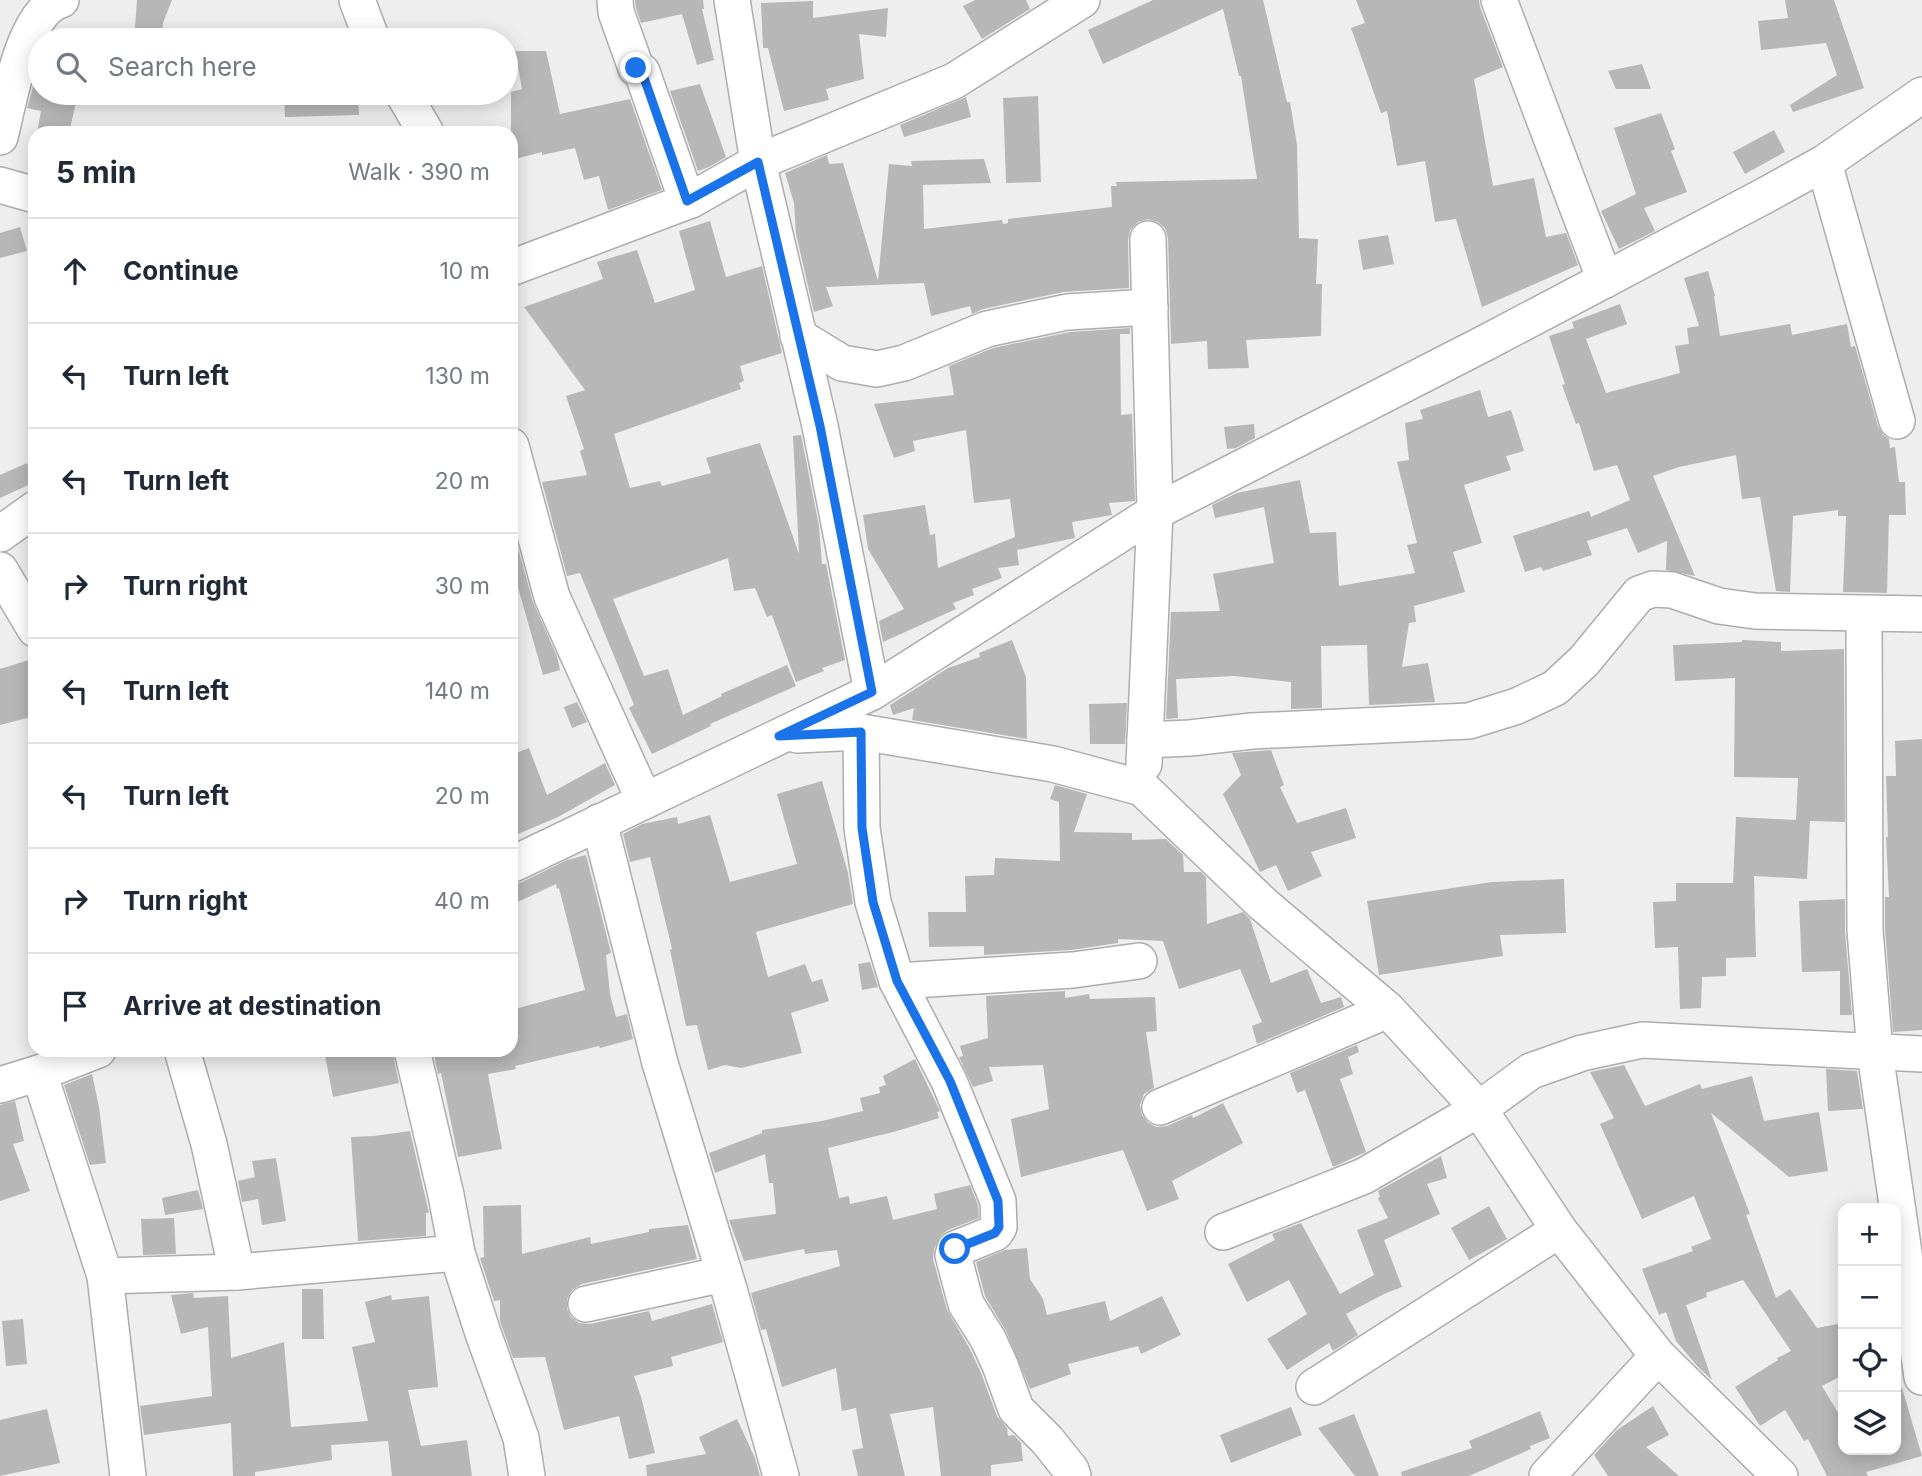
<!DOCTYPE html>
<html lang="en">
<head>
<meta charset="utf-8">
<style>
	:root { --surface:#fff; --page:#f6f6f7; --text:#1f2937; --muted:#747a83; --line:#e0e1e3 }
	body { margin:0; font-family:Inter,sans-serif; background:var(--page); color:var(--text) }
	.controls { position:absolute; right:21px; bottom:21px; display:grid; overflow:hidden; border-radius:14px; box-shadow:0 4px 18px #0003 }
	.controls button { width:63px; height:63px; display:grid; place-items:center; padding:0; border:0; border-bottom:2px solid var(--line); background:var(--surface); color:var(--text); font:35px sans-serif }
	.stop { position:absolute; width:21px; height:21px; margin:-16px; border:5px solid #1a73e8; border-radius:50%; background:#fff }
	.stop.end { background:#1a73e8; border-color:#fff; box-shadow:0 2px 7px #0008 }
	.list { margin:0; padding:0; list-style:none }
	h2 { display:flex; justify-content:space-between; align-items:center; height:91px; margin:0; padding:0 28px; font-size:30px }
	h2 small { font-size:23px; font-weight:400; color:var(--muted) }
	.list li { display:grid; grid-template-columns:46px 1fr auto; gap:21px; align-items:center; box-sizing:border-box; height:105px; padding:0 28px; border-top:2px solid var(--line) }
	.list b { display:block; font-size:26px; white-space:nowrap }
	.list em { font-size:23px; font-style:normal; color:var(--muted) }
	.icon { flex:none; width:38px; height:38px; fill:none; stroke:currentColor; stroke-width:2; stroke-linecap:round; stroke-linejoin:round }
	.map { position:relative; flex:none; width:1922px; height:1476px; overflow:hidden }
	.search { position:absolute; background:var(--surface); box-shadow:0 4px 18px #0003; left:28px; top:28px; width:490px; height:77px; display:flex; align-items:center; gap:18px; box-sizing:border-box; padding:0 24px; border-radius:38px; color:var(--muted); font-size:26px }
	.panel { position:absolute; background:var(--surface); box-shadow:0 4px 18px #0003; left:28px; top:126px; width:490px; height:931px; border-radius:21px }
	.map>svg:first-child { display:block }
	.building { fill:#b8b7b7 }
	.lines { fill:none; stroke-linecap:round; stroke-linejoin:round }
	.minor-casing { stroke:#adadaf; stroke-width:38 }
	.minor { stroke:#fff; stroke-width:35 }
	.route { stroke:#1a73e8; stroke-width:9 }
</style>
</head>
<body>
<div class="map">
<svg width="1922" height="1476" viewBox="0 0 1922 1476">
	<rect width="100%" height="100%" fill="#eeeeef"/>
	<g class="building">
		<polygon points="137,0 172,0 163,23 162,40 134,40"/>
		<polygon points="635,0 703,0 704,9 702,9 714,60 697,65 682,14 641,23 636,8"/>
		<polygon points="975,0 1026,0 1030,9 982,39 963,6"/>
		<polygon points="1153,0 1263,0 1287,102 1290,102 1297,145 1299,238 1318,239 1316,284 1322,284 1321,336 1246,340 1249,368 1208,369 1207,341 1171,344 1168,238 1165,228 1158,222 1148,219 1138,222 1130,230 1128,240 1129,288 1063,292 983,309 972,314 970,306 931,316 924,283 826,287 833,306 814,312 796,234 794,203 785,173 827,155 829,164 843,163 878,281 889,164 912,166 911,161 984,159 991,183 923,185 924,229 1002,220 1003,224 1008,223 1008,219 1112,207 1111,186 1117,186 1116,182 1257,179 1241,76 1239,76 1223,9 1103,64 1088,30"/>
		<polygon points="1356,0 1479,0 1480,7 1503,67 1474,79 1493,186 1534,178 1546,237 1566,233 1578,265 1482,307 1456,219 1435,222 1425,161 1397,166 1387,111 1381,113 1351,28 1365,23"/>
		<polygon points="1785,0 1834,0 1864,88 1793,112 1790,105 1837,75 1826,43 1761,50 1758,21 1788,18"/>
		<polygon points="813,1 813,18 888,8 886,37 859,34 864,79 826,89 829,100 784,111 768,48 763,48 761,3"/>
		<polygon points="515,51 546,51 560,114 630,99 662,190 608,210 599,176 584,180 575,148 542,155 542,152 511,160 511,92 522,89"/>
		<polygon points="40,62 40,93 78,93 69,133 37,133 41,111 27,108"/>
		<polygon points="1642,64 1651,89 1616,89 1608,71"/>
		<polygon points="700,84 726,157 709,167 698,171 670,91"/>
		<polygon points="284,93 358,93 359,115 285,117"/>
		<polygon points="1038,96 1041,182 1006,183 1003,98"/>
		<polygon points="966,97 971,117 904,137 900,125"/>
		<polygon points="1661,113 1675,149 1671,151 1687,192 1644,208 1655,231 1619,249 1601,211 1636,194 1614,128"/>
		<polygon points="1774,130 1785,152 1745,174 1733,152"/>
		<polygon points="710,221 726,277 762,266 782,353 740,366 744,381 739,383 741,389 614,434 630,488 660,481 662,486 711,473 706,458 760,443 799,554 793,436 801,435 819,526 822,564 826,564 845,660 822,668 824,671 796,682 772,615 767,617 755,588 734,591 728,558 613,599 644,676 668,669 683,715 722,696 721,694 787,665 796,686 710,724 711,726 652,754 629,708 634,705 580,573 567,576 542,482 587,475 580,451 584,449 566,396 585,390 524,307 603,279 597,262 637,250 655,303 695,290 679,231"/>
		<polygon points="20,227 27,251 0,258 0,233"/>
		<polygon points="1388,235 1394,264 1363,270 1358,240"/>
		<polygon points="1708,271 1715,296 1714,296 1720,336 1790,324 1792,335 1847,324 1851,347 1855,346 1878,426 1883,435 1889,439 1890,448 1895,447 1899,482 1905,482 1906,515 1889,515 1887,593 1843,592 1846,516 1838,516 1838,510 1793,516 1790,592 1776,591 1760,497 1742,499 1736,455 1679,467 1653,476 1695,576 1666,570 1667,541 1638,553 1627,528 1587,541 1592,555 1543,571 1541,567 1525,572 1513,536 1589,511 1591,517 1630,500 1617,465 1594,471 1579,423 1576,424 1562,385 1565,384 1549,336 1574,328 1572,322 1620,304 1627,324 1586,339 1606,393 1680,373 1675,346 1689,344 1687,328 1699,326 1684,278"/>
		<polygon points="1130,328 1130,334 1120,334 1121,415 1132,414 1135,501 1109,503 1112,515 1072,522 1075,538 1017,550 1019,565 998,568 1002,578 972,589 974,595 953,603 956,609 883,642 879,621 904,609 868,549 863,515 925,505 930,535 935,534 938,568 1015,537 1010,499 974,503 966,430 913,441 915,451 894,458 874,404 954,395 949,366 993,348 1070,332"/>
		<polygon points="1480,390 1488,417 1511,410 1524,451 1506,456 1511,470 1464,485 1482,543 1453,552 1465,592 1414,606 1416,622 1409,623 1402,667 1428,663 1435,702 1369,705 1367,645 1321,646 1322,708 1291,709 1291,682 1234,676 1176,679 1178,718 1166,719 1171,612 1220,611 1213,574 1274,563 1264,507 1215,518 1212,505 1237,493 1300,480 1310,533 1336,532 1339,586 1415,573 1407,545 1417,543 1397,462 1409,460 1405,423 1423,419 1420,410"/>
		<polygon points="1254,424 1255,438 1236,448 1227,449 1224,427"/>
		<polygon points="27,463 35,482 0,498 0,475"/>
		<polygon points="511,523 533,602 557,656 560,670 543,675 511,563"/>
		<polygon points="1012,640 1026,677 1027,739 912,720 914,708 893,715 890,705 948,668 980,657 979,653"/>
		<polygon points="1742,640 1781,642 1781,651 1844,649 1845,822 1810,821 1807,879 1754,876 1756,957 1726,958 1726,976 1702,977 1701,1008 1680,1009 1678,947 1655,948 1653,902 1676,901 1676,883 1733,883 1736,817 1796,820 1798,778 1734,777 1735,678 1675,681 1673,645 1742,642"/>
		<polygon points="29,660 35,679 35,716 0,725 0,669"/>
		<polygon points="577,702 587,722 572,728 564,707"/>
		<polygon points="1127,703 1125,744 1090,744 1089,704"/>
		<polygon points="1922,739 1922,1030 1893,1032 1885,929 1885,897 1889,897 1886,837 1888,837 1886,776 1896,776 1895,741"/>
		<polygon points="529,748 547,795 605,763 615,785 558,817 511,837 511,755"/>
		<polygon points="1271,750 1284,785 1280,787 1297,823 1346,808 1356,838 1311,852 1322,876 1288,891 1276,865 1260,872 1223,794 1241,775 1232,753"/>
		<polygon points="822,781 848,873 853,904 756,932 768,977 805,964 812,982 822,979 829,1001 791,1013 802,1053 741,1068 725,1065 708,1070 697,1025 686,1026 670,950 672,949 650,857 630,862 623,834 642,824 677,817 678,824 710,815 730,882 797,864 777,794"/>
		<polygon points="1055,785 1087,794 1074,832 1132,833 1132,840 1166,839 1183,855 1184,872 1201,872 1206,877 1207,924 1243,912 1250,919 1271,983 1307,969 1321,1003 1341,997 1344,1007 1257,1044 1252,1026 1262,1022 1240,969 1179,989 1163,941 1118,939 1118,943 1071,950 984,955 984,946 929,947 928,912 966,912 965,876 994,875 995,858 1060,861 1059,802 1050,799"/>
		<polygon points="586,855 611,953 606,955 610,994 616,1017 627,1014 633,1039 600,1048 599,1046 574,1052 515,1066 516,1069 488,1074 502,1149 458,1157 441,1073 438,1074 433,1050 511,1050 511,1010 585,990 559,888 557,889 556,884 511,905 511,885 520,883 567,860"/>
		<polygon points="1564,879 1566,933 1500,935 1503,956 1379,975 1367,901 1492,882"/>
		<polygon points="1845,899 1845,932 1852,1015 1840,1015 1840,971 1802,972 1799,901"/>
		<polygon points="870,962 878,987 862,990 858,964"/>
		<polygon points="1065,991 1065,998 1089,994 1090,999 1155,997 1157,1031 1146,1032 1154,1088 1144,1094 1140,1105 1142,1115 1148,1123 1157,1127 1167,1126 1192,1115 1193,1118 1223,1103 1243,1143 1172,1181 1179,1199 1147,1211 1123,1150 1021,1177 1011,1119 1049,1109 1043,1065 989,1067 993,1081 973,1087 959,1057 963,1056 960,1046 988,1038 986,996"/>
		<polygon points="1357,1045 1359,1052 1348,1057 1353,1074 1340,1079 1366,1152 1333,1167 1305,1090 1297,1093 1290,1073"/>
		<polygon points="324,1050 392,1050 399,1083 333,1097"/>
		<polygon points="915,1059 940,1111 937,1112 939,1118 897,1131 828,1148 839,1198 849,1196 850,1204 887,1196 893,1220 937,1209 934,1194 970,1185 978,1205 979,1218 948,1230 941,1235 934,1249 933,1259 947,1310 970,1349 981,1373 997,1416 1007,1428 1008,1436 1014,1435 1021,1443 1023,1461 991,1465 991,1476 941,1476 933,1407 890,1414 905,1476 858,1476 852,1450 863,1448 856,1408 842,1411 836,1368 782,1387 766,1329 761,1330 751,1293 840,1266 837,1250 805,1254 804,1249 744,1261 729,1220 776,1214 773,1183 769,1183 765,1154 715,1173 709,1153 762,1133 762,1130 822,1121 863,1111 860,1098 880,1093 879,1087 886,1085 883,1076"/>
		<polygon points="1624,1065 1645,1106 1700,1084 1702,1089 1752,1076 1764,1121 1819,1112 1828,1171 1789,1177 1711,1113 1750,1214 1746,1215 1776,1298 1790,1289 1817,1328 1843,1323 1843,1375 1822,1386 1843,1421 1843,1450 1896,1450 1896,1389 1902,1388 1922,1456 1866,1472 1868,1476 1827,1476 1808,1439 1804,1441 1785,1410 1760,1426 1735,1387 1778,1360 1777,1358 1791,1351 1743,1280 1706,1293 1707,1297 1686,1305 1712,1380 1697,1366 1676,1341 1666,1312 1659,1315 1642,1269 1693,1251 1691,1247 1711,1239 1694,1196 1642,1219 1600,1124 1614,1118 1590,1072"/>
		<polygon points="1826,1069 1857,1071 1863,1109 1828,1111"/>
		<polygon points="92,1074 99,1107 106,1163 90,1165 64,1085"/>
		<polygon points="15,1101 24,1141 13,1144 30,1191 0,1201 0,1105"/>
		<polygon points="410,1131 429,1213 426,1213 426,1236 358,1241 351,1137 374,1136"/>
		<polygon points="1441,1156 1447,1178 1427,1184 1440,1214 1384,1240 1402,1287 1386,1293 1346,1314 1358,1335 1333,1351 1329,1343 1287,1370 1267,1339 1307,1314 1289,1280 1247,1302 1228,1264 1275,1240 1272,1234 1301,1223 1340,1294 1374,1275 1357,1230 1388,1218 1378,1198 1380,1197 1378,1191"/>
		<polygon points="276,1158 286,1221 262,1225 258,1199 242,1202 238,1181 255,1177 252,1161"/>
		<polygon points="198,1190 203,1209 165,1215 162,1198"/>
		<polygon points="521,1205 522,1254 590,1237 591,1244 649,1232 649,1229 688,1225 697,1259 582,1284 572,1290 567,1299 567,1309 571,1317 579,1323 590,1324 649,1311 652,1321 712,1304 723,1342 671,1357 673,1366 634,1376 641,1397 655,1453 629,1459 619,1416 564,1430 545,1357 513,1358 500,1321 500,1300 494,1301 480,1258 484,1257 483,1206"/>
		<polygon points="1489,1206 1507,1239 1469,1260 1451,1228"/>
		<polygon points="174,1218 176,1254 143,1255 141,1219"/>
		<polygon points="1027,1248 1030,1279 1043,1299 1047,1315 1105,1301 1110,1321 1162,1296 1181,1335 1141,1354 1138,1346 1068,1364 1071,1374 1030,1389 1006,1331 985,1296 976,1262 1005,1250"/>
		<polygon points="302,1289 323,1289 324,1339 302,1339"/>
		<polygon points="193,1293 194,1298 228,1296 231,1358 284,1342 291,1427 368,1421 352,1347 375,1342 365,1302 391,1295 392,1300 429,1296 438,1387 408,1390 421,1446 467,1440 472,1476 392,1476 388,1441 331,1445 332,1460 255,1472 255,1476 233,1476 231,1423 144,1435 140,1406 212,1396 208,1327 181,1334 171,1295"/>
		<polygon points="23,1319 27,1364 6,1366 2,1321"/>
		<polygon points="1653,1406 1669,1435 1646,1447 1679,1476 1608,1476 1594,1455 1617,1430"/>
		<polygon points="1291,1407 1302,1435 1231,1463 1220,1435"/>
		<polygon points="47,1409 60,1463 0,1476 0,1420"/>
		<polygon points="1540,1411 1550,1438 1530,1446 1531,1449 1469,1476 1402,1476 1401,1472 1472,1448 1469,1441"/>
		<polygon points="1354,1414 1379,1476 1355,1476 1318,1428"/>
		<polygon points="737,1419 755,1458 760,1476 647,1476 646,1465 706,1454 699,1437"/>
	</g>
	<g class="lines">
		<defs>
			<g id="minor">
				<polyline points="357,0 372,40"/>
				<polyline points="615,0 616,12 636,68 642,72 687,201 691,200"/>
				<polyline points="732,0 758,162 820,426 872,692"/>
				<polyline points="1499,0 1605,280"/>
				<polyline points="403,93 426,133"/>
				<path d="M0,137c9,-35 23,-126 61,-137"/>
				<polyline points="1824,163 1897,421"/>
				<polyline points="0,185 35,195"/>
				<polyline points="511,268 691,200 758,162 954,81 1082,0"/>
				<polyline points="798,336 842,363 877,369 904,363 987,329 1067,312 1150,307"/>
				<polyline points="511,446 552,597 644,800"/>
				<polyline points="0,534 35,509"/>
				<polyline points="0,570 35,629"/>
				<polyline points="1864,614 1865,930 1875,1053 1922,1377"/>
				<polyline points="861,732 862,828 873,902 897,981 949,1081 998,1201 999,1227 995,1233 955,1249 953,1255 966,1304 988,1339 1000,1365 1016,1409 1047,1440 1071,1470 1073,1476"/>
				<polyline points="797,735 861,732 1053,764 1142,788 1263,904 1388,1010 1479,1109 1559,1230 1658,1356 1780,1476"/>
				<polyline points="1145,740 1190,738 1252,731 1469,721 1517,706 1555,688 1584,661 1639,594 1653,589 1672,590 1719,606 1755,611 1922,614"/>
				<polyline points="1144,764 1155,512 1148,239"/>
				<polyline points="599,822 660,1063 729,1289 781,1476"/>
				<polyline points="511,865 872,692 1155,512 1485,343 1764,196 1824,163 1922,95"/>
				<polyline points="897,981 1073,970 1139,961"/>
				<polyline points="182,1050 209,1144 237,1272"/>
				<polyline points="412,1050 446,1195 457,1253 483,1333 521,1438 527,1476"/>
				<polyline points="39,1073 105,1276 128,1476"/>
				<polyline points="0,1085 39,1073 98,1050"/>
				<polyline points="1160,1107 1388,1010"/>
				<polyline points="1223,1232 1364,1176 1479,1109 1531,1071 1582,1053 1642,1040 1922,1054"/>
				<polyline points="105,1276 237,1272 457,1253"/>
				<polyline points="586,1304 724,1274"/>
				<polyline points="1314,1387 1559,1230"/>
				<polyline points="1547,1476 1658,1356"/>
			</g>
		</defs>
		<use href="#minor" class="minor-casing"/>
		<use href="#minor" class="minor"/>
	</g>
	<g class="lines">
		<polyline class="route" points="636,68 642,72 687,201 758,162 820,426 872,692 779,736 861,732 862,828 873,902 897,981 950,1081 998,1201 999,1227 995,1233 955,1249"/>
	</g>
</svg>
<div class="controls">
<button>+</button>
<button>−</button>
<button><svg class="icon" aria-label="locate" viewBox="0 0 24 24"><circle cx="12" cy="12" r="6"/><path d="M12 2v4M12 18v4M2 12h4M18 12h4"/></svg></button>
<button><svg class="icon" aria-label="layers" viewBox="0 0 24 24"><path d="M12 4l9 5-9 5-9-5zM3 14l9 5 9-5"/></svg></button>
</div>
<div class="stop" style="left:955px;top:1249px"></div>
<div class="stop end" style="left:636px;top:68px"></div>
<div class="search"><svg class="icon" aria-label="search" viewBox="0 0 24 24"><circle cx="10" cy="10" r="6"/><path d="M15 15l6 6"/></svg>Search here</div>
<section class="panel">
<h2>5 min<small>Walk · 390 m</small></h2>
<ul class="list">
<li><svg class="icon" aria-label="ahead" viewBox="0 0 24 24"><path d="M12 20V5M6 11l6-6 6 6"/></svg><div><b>Continue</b></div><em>10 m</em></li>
<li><svg class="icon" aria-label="left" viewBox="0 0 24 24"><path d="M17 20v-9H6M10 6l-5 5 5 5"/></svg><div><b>Turn left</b></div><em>130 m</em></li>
<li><svg class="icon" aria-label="left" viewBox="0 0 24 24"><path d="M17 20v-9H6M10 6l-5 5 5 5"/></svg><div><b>Turn left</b></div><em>20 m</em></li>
<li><svg class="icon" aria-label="right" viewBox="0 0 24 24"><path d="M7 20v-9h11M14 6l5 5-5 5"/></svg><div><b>Turn right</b></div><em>30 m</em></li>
<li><svg class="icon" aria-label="left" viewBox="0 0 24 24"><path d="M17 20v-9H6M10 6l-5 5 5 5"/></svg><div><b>Turn left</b></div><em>140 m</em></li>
<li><svg class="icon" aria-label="left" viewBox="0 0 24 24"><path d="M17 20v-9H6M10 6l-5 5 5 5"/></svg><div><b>Turn left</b></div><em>20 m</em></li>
<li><svg class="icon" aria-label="right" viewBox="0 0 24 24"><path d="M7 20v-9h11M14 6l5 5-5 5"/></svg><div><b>Turn right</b></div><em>40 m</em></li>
<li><svg class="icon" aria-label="arrive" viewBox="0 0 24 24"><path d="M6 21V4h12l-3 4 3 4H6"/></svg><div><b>Arrive at destination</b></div></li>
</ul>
</section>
</div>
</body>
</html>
